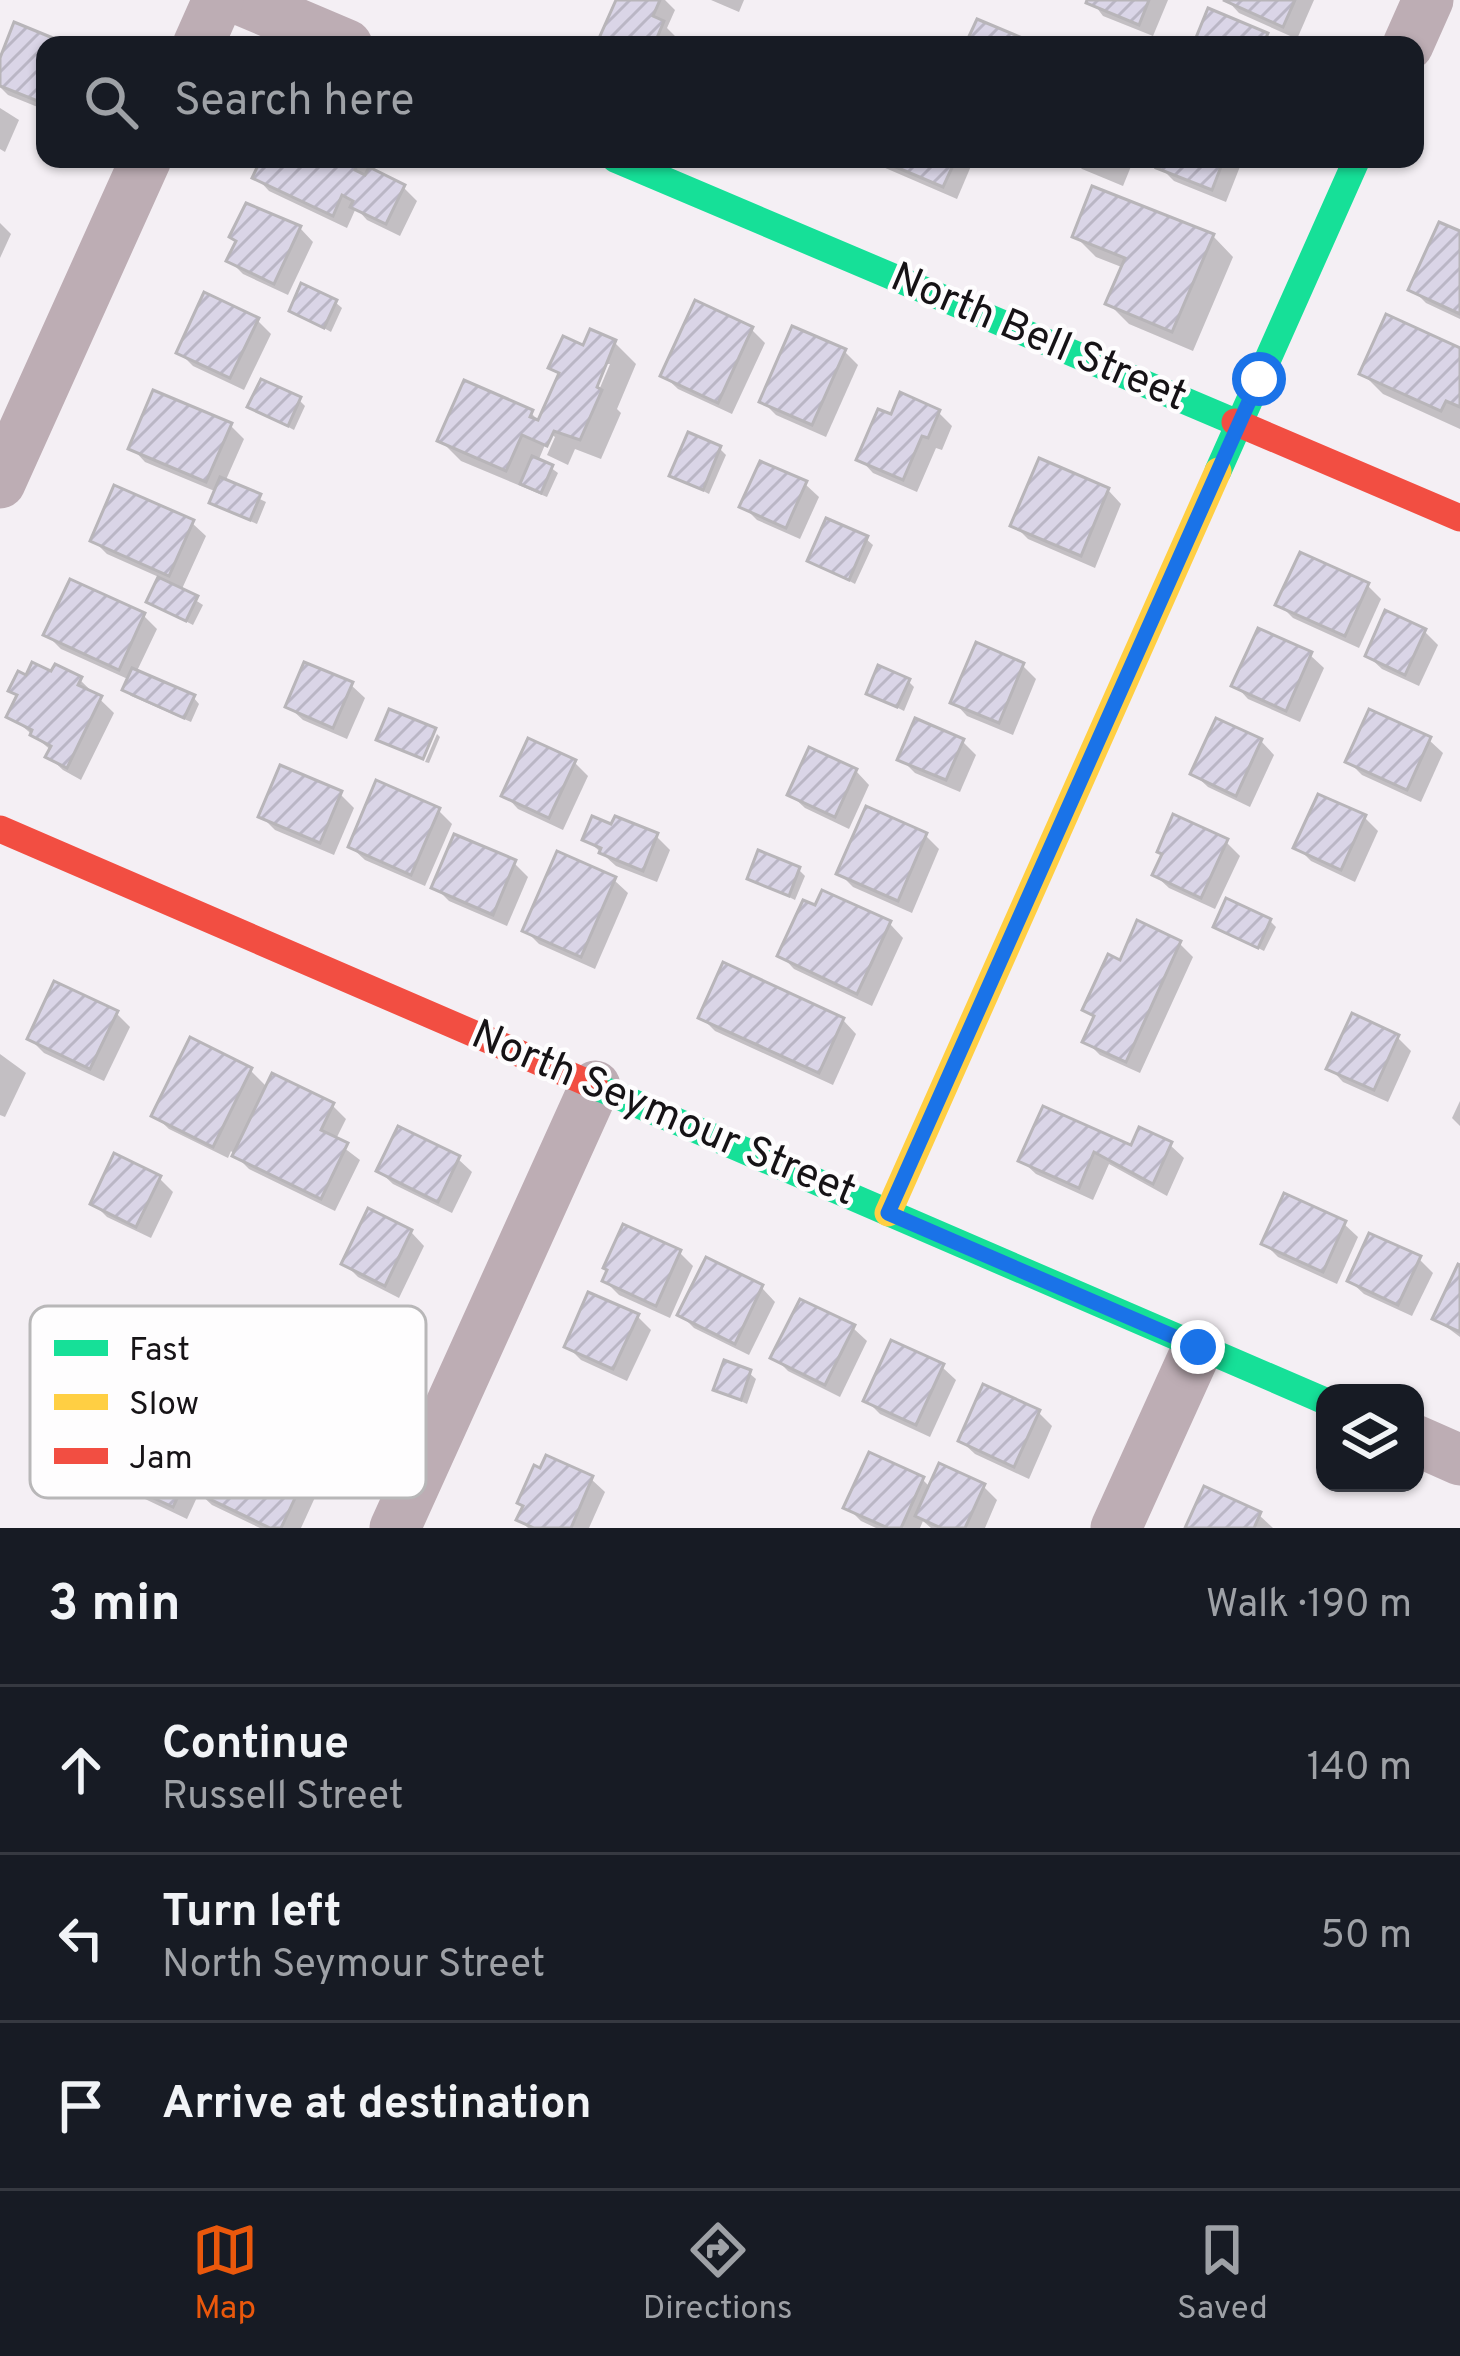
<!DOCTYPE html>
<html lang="en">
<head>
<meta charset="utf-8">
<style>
	:root { --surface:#171b24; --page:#242831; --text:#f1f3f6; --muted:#9ea1a6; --line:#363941; --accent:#ea580c }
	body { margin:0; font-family:Overpass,sans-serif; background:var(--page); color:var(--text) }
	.controls { position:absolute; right:36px; bottom:36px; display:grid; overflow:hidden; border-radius:24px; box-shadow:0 3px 9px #0004 }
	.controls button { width:108px; height:108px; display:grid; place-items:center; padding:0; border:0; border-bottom:3px solid var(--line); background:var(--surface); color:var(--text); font:60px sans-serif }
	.stop { position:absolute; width:36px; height:36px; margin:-27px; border:9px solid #1a73e8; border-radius:50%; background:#fff }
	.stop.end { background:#1a73e8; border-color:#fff; box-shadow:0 3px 12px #0008 }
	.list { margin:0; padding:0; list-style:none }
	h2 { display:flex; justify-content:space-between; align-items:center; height:156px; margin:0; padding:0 48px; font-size:51px }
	h2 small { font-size:39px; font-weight:400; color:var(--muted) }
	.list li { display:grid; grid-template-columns:78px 1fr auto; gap:36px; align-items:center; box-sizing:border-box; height:168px; padding:0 48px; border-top:3px solid var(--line) }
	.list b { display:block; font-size:45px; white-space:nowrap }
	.list p { margin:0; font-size:39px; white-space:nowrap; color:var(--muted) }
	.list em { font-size:39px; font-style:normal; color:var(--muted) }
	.icon { flex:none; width:66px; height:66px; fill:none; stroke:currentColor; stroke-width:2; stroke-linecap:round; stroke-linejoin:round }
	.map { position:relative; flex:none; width:1460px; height:1528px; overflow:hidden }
	.search { position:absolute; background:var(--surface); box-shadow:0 3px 9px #0004; left:36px; right:36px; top:36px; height:132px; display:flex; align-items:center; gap:30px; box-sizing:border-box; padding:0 42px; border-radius:24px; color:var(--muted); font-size:45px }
	.sheet { height:660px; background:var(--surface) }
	nav { display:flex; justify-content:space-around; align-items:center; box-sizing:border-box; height:168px; border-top:3px solid var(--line); background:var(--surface); font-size:33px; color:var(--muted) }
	nav a { display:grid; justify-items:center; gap:6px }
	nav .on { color:var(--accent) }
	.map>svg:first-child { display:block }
	.shadow { fill:#0003; fill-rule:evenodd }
	.building { fill:url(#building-hatch); stroke:#b8b5b9; stroke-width:3 }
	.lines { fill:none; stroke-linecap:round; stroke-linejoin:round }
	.street { stroke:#bdadb4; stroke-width:51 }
	.fast { stroke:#16e098; stroke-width:27 }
	.slow { stroke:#ffcf43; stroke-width:27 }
	.jam { stroke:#f24e42; stroke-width:27 }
	.route { stroke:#1a73e8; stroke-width:15 }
	.labels { text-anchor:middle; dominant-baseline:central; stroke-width:9; stroke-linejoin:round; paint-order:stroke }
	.street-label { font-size:42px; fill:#161316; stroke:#fefdfe }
	.key { fill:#fefdfe; stroke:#b8b7b8; stroke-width:3 }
	.key-label { font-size:33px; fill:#161316 }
</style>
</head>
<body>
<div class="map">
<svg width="1460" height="1528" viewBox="0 0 1460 1528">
	<defs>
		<pattern id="building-hatch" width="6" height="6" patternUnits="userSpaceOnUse" patternTransform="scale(3)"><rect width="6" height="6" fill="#dad5e7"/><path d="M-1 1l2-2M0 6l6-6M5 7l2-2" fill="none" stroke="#bab6c5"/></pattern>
	</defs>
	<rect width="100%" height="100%" fill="#f4eff4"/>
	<g class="shadow">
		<polygon points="619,0 665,0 675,10 667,28 676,37 673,45 599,45"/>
		<polygon points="711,0 744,0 739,12"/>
		<polygon points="1091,0 1168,0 1153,36 1103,16"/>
		<polygon points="1227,0 1314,0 1297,39 1239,13"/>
		<polygon points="16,26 62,45 45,45 45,110 8,95 0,87 0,66"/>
		<polygon points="0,108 19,120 5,152 0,149"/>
		<polygon points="264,159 364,159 374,169 373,173 403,187 417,201 400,236 367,220 356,208 347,228 269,191 256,177"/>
		<polygon points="875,159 974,159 957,199 883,167"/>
		<polygon points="1072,159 1134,159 1123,186 1082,169"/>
		<polygon points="1163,159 1243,159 1226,202 1174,181 1160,167"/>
		<polygon points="0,223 11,234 0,258"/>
		<polygon points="300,228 313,242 288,295 243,274 230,261"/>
		<polygon points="1460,234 1460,319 1426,303 1412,289"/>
		<polygon points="1075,236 1213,236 1233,257 1193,351 1129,324 1108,303 1124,268 1096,257"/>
		<polygon points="335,302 342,308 331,332 292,310"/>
		<polygon points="257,320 271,334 244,390 193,366 179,352"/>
		<polygon points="751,329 765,343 732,414 678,389 664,376"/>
		<path d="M615,343l21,21 -19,45 4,4 -20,46 -26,-10 -7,16 -21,-10 8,-18 -5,-4 -11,26 19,14 -11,24 -86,-36 -21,-21 91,-27 9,9 20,-46 -8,-8 33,-20zM603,364h7l-16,38 -6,-2z"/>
		<polygon points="844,351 858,365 826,437 776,415 763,402"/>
		<polygon points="1460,351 1460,429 1383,394 1362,373"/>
		<polygon points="299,400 305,406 294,430 251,407"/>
		<polygon points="938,412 952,426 942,450 936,448 917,492 873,473 860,459"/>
		<polygon points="230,425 244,439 225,482 266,502 257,524 219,508 213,502 217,492 145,462 132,448"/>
		<polygon points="720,449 726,455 709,494 672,475"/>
		<polygon points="805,484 819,497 800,539 757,520 743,506"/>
		<polygon points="1108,490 1121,504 1095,568 1028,539 1014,525"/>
		<polygon points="192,523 206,536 181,591 203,605 193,625 149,602 161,578 107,554 93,540"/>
		<polygon points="866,539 873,545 855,584 810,560"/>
		<polygon points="1367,585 1381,599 1359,648 1293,618 1279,604"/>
		<polygon points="143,615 157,629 136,673 193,697 199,704 191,722 131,696 125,690 130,680 61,649 47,635"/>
		<polygon points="1424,631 1438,645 1419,686 1382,669 1368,656"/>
		<polygon points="1310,655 1324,668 1300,722 1248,699 1235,685"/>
		<polygon points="1022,665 1036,679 1013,735 967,716 954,702"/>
		<polygon points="80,680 114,713 81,780 63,770 49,757 52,751 10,716 19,697 12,690"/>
		<polygon points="908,681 914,687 904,711 869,693"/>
		<polygon points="351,685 365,698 347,739 303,720 289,707"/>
		<polygon points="437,734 440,737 429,763 425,762"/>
		<polygon points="1429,740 1443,753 1421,802 1362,775 1349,762"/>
		<polygon points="962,741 976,755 960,792 915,773 901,759"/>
		<polygon points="1261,741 1274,755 1250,807 1208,787 1194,774"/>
		<polygon points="575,763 588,776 563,830 518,809 505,795"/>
		<polygon points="856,771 869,785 849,829 805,808 791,795"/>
		<polygon points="340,794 354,808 334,855 275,830 261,816"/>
		<polygon points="438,810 452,824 425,886 365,860 351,847"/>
		<polygon points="1365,818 1378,831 1355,882 1311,861 1297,847"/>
		<polygon points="925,835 939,849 912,913 853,887 839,873"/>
		<polygon points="656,836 670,850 657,882 616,866 586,839"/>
		<polygon points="1226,842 1240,856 1215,909 1169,888 1155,875"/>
		<polygon points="514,863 528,877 507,926 449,901 435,887"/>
		<polygon points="799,870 805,876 795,900 750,878"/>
		<polygon points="614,880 628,893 595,969 539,944 525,930"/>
		<polygon points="1270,921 1276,927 1264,951 1216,926"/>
		<polygon points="890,924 903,938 872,1006 794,969 781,955"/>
		<polygon points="1179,943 1193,957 1140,1073 1100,1055 1086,1041 1096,1020 1086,1010 1121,964"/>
		<polygon points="116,1013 130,1027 104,1081 44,1053 30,1039"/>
		<polygon points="701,1017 843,1020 856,1034 833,1085 715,1031"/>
		<polygon points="1397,1037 1411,1051 1388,1102 1343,1082 1330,1068"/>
		<polygon points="0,1054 26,1073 5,1117 0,1115"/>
		<polygon points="250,1070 268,1088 332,1105 346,1119 335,1141 360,1160 335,1211 249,1169 231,1151 228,1158 169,1129 155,1116"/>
		<polygon points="1460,1101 1460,1126 1452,1118"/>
		<polygon points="1045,1110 1133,1149 1170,1145 1184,1158 1167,1196 1109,1164 1093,1200 1036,1174 1022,1161"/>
		<polygon points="458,1159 472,1172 452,1213 393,1184 379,1171"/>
		<polygon points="159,1178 173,1192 151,1238 107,1217 93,1203"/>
		<polygon points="1344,1224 1358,1237 1337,1284 1278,1257 1264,1243"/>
		<polygon points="411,1232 424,1246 399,1298 358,1277 344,1263"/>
		<polygon points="680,1253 693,1266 670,1318 619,1295 605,1281"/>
		<polygon points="1419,1259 1433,1273 1412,1316 1364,1294 1350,1281"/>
		<polygon points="1460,1268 1460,1337 1436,1319"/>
		<polygon points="762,1288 775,1302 749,1355 694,1328 681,1315"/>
		<polygon points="637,1316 651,1330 627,1381 581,1360 567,1346"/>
		<polygon points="853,1328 867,1341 840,1397 788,1371 774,1357"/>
		<polygon points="942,1367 956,1380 930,1437 880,1414 867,1401"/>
		<polygon points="749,1373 756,1379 747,1404 716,1389"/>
		<polygon points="1038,1412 1052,1426 1029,1479 975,1454 961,1441"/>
		<polygon points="293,1448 307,1462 299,1478 317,1493 301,1528 260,1528 212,1505 199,1493 187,1519 124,1489 110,1475 149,1453 185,1456 199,1469 195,1478 202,1484 217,1477 243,1451"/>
		<polygon points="591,1479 605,1492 589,1528 528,1528 520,1520"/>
		<polygon points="922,1479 931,1488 983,1486 997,1500 985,1528 931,1528 923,1521 920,1528 876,1528 861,1521 847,1507"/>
		<polygon points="1205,1490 1259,1515 1273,1528 1188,1528"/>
	</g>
	<g class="building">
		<polygon points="616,0 660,0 653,16 664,21 654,45 596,45"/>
		<polygon points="1087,0 1149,0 1139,25 1086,3"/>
		<polygon points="1223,0 1295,0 1283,27"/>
		<polygon points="1208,8 1268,33 1263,45 1193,45"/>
		<polygon points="977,19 1025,39 1022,45 965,45"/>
		<polygon points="14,22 70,45 45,45 45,104 0,86 0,58"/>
		<polygon points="261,159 360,159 355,170 365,175 369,167 405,185 386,224 350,207 353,201 342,195 333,216 252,178"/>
		<polygon points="877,159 956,159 943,187"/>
		<polygon points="1160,159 1224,159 1212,190 1156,168"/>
		<polygon points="1092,186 1214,234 1172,332 1105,304 1125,258 1072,237"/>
		<polygon points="246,203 301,226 274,284 226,261 236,241 229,237"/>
		<polygon points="1439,222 1460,231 1460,314 1408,290"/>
		<polygon points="301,283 337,300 324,328 289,311"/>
		<polygon points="204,292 259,318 230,378 176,353"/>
		<polygon points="695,300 753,327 718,403 660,376"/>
		<polygon points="1386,314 1460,348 1460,407 1446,401 1441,411 1359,374"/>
		<polygon points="792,326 846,349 812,425 759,402"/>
		<polygon points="590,329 616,340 597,387 602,390 580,440 554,431 547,446 522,435 506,471 437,441 464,380 533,410 530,417 538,420 559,373 548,368 563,336 583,345"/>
		<polygon points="261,379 301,397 288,426 247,407"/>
		<polygon points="153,390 232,423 206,482 128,449"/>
		<polygon points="900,392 940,410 928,438 922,436 903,480 856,460 878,409 891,414"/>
		<polygon points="688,432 721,446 703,490 669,476"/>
		<polygon points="532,456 553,465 541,493 520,484"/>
		<polygon points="1039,458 1109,488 1081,556 1010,526"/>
		<polygon points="760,461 807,481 786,528 739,507"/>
		<polygon points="220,477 261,494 250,520 209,503"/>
		<polygon points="114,485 194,520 169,576 90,541"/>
		<polygon points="826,518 868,536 849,580 807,561"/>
		<polygon points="1300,552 1369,583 1345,636 1275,605"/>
		<polygon points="158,577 198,596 186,621 146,602"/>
		<polygon points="70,579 145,613 119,670 43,635"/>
		<polygon points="1385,610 1426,629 1405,675 1365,656"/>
		<polygon points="1258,628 1312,652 1286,711 1231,686"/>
		<polygon points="976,642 1024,663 999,723 950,703"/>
		<polygon points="32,662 51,671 55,664 82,677 78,685 102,696 67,768 45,757 51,746 30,735 32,730 6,717 17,695 8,691 18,671 26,675"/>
		<polygon points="304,662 353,682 333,728 285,707"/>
		<polygon points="878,665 910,679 897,707 866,694"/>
		<polygon points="132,668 195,695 184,718 122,690"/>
		<polygon points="389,709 436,728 423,759 376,740"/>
		<polygon points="1369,709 1431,737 1407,790 1345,762"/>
		<polygon points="915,718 964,739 946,780 897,760"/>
		<polygon points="1216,718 1262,739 1236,796 1190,774"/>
		<polygon points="528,738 576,760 549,818 501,796"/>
		<polygon points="809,747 857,769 835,817 787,795"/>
		<polygon points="280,765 342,791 320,843 258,817"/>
		<polygon points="376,780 440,808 411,875 348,847"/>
		<polygon points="1318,794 1366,815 1341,870 1293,848"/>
		<polygon points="866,806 927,833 898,901 836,874"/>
		<polygon points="1173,814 1228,839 1201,898 1152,875 1162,854 1157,852"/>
		<polygon points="592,816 611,824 615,816 658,833 643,871 599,853 601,848 582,840"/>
		<polygon points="454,834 516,860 493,915 431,888"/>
		<polygon points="758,850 800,867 789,896 747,879"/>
		<polygon points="557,851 616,877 581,957 522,931"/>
		<polygon points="822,890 891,921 857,994 777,956 803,900 815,905"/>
		<polygon points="1226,898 1271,919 1258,948 1213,927"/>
		<polygon points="1137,920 1181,941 1126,1062 1082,1042 1094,1016 1082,1010 1108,954 1120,960"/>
		<polygon points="723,962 844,1018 819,1073 698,1018"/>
		<polygon points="54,981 118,1011 90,1069 27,1039"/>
		<polygon points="1352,1013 1399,1035 1374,1090 1326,1069"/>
		<polygon points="190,1037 252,1068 213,1147 151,1116"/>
		<polygon points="272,1073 334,1103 321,1130 348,1143 321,1199 232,1156"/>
		<polygon points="1043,1106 1131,1145 1139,1127 1172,1142 1153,1184 1094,1152 1079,1188 1018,1161"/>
		<polygon points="398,1126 460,1156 438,1202 376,1171"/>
		<polygon points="114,1153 161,1176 136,1227 90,1204"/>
		<polygon points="1284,1193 1346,1221 1323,1272 1261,1244"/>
		<polygon points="368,1208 412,1230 385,1286 341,1264"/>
		<polygon points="623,1224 681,1250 656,1306 602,1281 607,1270 603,1268"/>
		<polygon points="1369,1233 1421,1256 1398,1305 1347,1281"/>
		<polygon points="706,1257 763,1285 735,1344 677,1315"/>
		<polygon points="1458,1264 1460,1265 1460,1332 1432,1319"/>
		<polygon points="588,1292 639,1314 613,1369 564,1347"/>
		<polygon points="800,1299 855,1325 825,1385 770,1358"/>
		<polygon points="891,1340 944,1364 916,1425 863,1401"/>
		<polygon points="724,1360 751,1370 741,1400 713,1390"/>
		<polygon points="983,1384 1040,1410 1014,1467 958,1441"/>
		<polygon points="251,1425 295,1446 284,1467 305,1477 281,1528 270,1528 195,1492 206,1469 215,1473 230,1442 241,1447"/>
		<polygon points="153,1437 187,1453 182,1465 191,1469 173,1507 106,1476 124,1438 148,1449"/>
		<polygon points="869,1452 924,1477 901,1528 888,1528 843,1508"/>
		<polygon points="546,1455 593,1476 571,1528 534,1528 516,1520 523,1506 517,1503 534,1465 540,1468"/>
		<polygon points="939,1463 985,1484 965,1528 941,1528 915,1516"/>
		<polygon points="1204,1486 1261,1512 1254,1528 1185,1528"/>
	</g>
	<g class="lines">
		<g class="street">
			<polyline points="241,0 347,45"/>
			<polyline points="198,45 218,0"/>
			<polyline points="1408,45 1428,0"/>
			<polyline points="0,483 146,159"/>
			<polyline points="1415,1440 1460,1460"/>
			<polyline points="395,1528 595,1086"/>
			<polyline points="1116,1528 1198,1347"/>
		</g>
		<g class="fast">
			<polyline points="615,159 1235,422"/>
			<polyline points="1218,471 1357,159"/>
			<polyline points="595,1086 1325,1401"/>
		</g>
		<polyline class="slow" points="888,1213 1218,471"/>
		<g class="jam">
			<polyline points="1235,422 1460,518"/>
			<polyline points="0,829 595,1086"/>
		</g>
	</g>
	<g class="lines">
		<polyline class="route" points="1198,1347 888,1213 1259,379"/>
	</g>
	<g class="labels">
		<g class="street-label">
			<text transform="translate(1038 339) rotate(23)">North Bell Street</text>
			<text transform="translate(663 1115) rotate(23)">North Seymour Street</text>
		</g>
	</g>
	<rect x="30" y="1306" width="396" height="192" rx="18" class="key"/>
	<rect x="54" y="1340" width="54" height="16" fill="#16e098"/>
	<rect x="54" y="1394" width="54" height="16" fill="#ffcf43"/>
	<rect x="54" y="1448" width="54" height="16" fill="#f24e42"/>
	<g class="key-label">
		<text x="129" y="1360">Fast</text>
		<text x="129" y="1414">Slow</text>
		<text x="129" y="1468">Jam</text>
	</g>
</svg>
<div class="controls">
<button><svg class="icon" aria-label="layers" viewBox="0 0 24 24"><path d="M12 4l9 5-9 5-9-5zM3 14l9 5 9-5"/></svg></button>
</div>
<div class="stop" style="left:1259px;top:379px"></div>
<div class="stop end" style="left:1198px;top:1347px"></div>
<div class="search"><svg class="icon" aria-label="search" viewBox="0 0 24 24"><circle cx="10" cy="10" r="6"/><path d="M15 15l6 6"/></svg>Search here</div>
</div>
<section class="sheet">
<h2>3 min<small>Walk · 190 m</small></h2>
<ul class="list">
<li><svg class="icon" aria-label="ahead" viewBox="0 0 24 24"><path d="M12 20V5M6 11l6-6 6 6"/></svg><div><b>Continue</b><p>Russell Street</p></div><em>140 m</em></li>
<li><svg class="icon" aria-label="left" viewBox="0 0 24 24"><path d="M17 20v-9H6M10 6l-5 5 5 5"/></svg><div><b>Turn left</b><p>North Seymour Street</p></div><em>50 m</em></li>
<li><svg class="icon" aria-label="arrive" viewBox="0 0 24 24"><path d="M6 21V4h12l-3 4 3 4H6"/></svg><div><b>Arrive at destination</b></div></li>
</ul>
</section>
<nav>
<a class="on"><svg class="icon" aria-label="map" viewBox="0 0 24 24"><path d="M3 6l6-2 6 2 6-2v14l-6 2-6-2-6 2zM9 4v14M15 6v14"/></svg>Map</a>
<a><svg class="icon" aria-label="directions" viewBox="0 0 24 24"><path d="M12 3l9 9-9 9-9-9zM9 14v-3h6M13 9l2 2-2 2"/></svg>Directions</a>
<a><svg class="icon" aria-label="saved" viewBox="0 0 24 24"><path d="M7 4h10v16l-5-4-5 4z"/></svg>Saved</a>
</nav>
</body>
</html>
